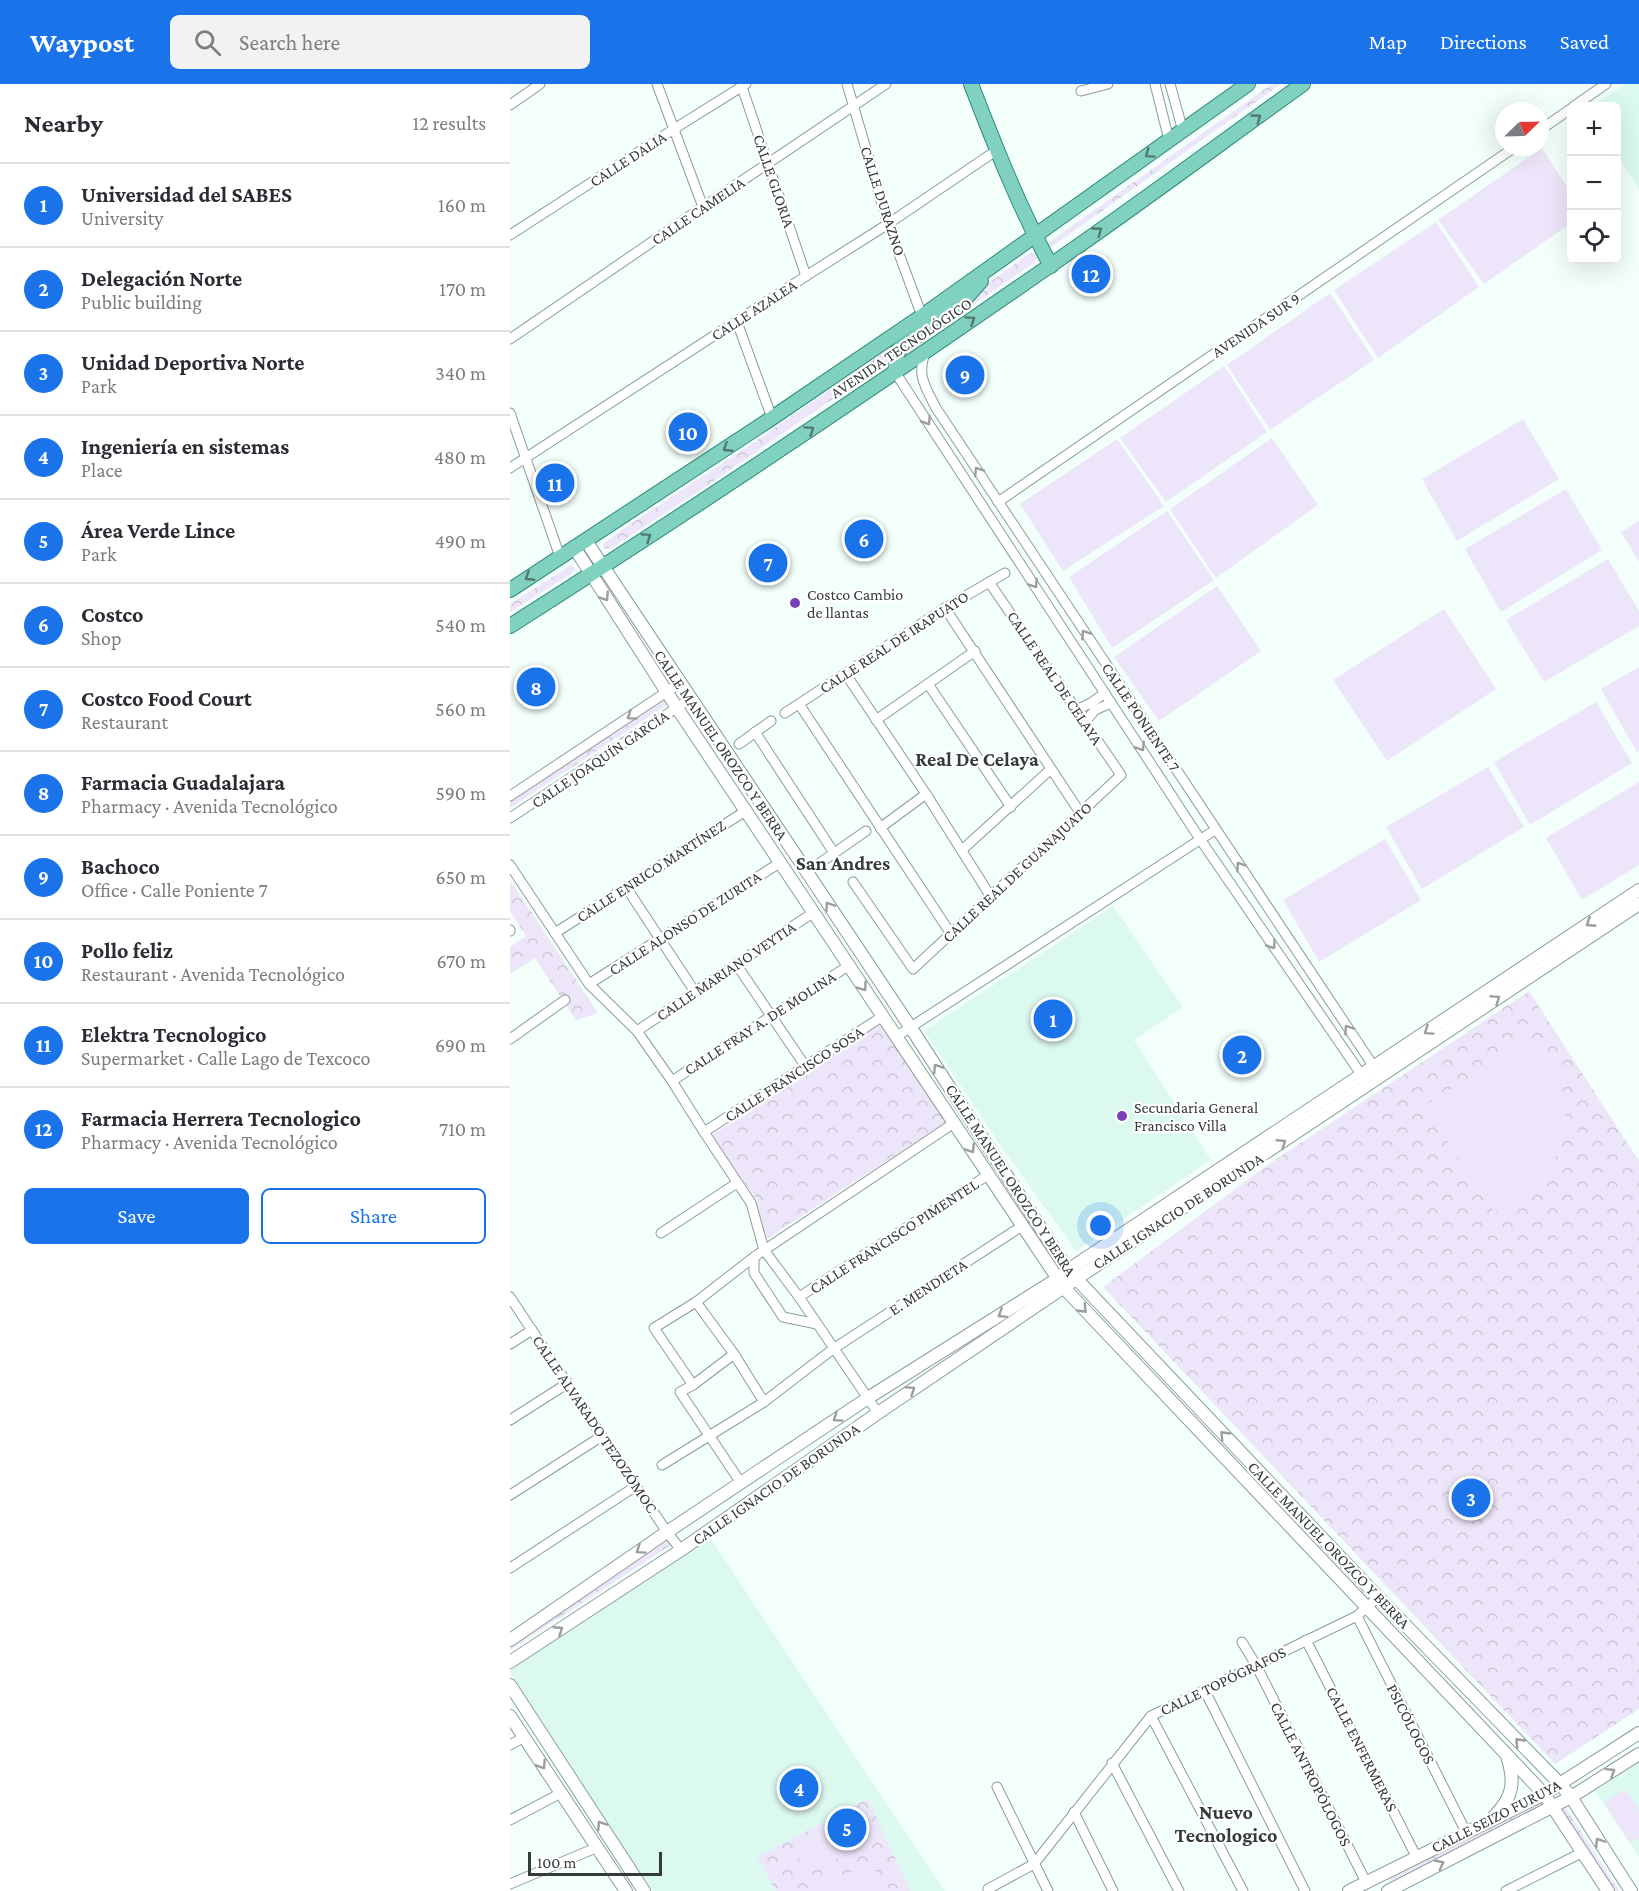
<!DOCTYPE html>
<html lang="en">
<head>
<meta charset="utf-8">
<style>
	:root { --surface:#fff; --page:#f2f2f3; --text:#2b2b33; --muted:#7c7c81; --line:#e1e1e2; --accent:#1a73e8 }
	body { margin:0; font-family:"Crimson Pro",serif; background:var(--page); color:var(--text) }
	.controls { position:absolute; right:18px; top:18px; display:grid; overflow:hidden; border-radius:9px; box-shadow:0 6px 24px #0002 }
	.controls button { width:54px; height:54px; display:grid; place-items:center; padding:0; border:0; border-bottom:2px solid var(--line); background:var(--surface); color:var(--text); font:30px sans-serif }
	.compass { position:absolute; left:985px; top:18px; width:54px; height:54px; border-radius:50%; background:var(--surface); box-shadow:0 6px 24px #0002; rotate:67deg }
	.scale { position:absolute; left:18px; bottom:15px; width:134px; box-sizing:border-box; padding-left:6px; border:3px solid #343c3a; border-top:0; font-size:16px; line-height:21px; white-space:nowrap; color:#343c3a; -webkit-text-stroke:4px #fff; paint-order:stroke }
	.you { position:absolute; left:591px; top:1142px; width:21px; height:21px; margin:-15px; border:4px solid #fff; border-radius:50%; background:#1a73e8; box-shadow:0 0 0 9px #1a73e833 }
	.badge { display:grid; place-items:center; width:39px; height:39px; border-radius:50%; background:var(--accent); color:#fff; font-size:20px; font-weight:700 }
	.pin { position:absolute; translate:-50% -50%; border:3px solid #fff; box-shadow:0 2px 6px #0006 }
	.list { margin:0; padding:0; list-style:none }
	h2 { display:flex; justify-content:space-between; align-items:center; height:78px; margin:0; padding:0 24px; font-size:26px }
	h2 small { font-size:20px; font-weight:400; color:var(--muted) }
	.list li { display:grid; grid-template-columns:39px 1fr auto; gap:18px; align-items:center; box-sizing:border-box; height:84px; padding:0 24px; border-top:2px solid var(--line) }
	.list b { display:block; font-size:22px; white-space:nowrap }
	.list p { margin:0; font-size:20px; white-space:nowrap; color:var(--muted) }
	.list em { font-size:20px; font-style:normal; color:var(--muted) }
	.actions { display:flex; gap:12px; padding:18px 24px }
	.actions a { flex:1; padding:14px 0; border:2px solid var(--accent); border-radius:9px; text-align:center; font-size:21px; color:var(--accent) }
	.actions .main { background:var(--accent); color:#fff }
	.icon { flex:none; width:33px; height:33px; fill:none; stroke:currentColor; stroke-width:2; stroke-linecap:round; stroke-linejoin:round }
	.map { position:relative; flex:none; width:1129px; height:1807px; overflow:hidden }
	header { display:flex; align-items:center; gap:36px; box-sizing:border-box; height:84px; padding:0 30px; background:var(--accent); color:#fff }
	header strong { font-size:28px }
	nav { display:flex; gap:33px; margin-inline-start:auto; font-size:21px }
	.search { width:420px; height:54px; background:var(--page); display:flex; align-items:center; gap:15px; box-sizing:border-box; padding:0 21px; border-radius:9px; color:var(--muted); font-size:22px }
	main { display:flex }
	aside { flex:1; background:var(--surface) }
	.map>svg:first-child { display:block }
	.built { fill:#dcf9f0 }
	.park { fill:url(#park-crowns) }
	.pitch { fill:#ede6fa }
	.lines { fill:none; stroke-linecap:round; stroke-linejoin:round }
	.street-casing { stroke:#8b9d97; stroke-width:11 }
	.secondary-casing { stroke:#8b9d97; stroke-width:14 }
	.primary-casing { stroke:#2f8976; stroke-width:16 }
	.street { stroke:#fff; stroke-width:9 }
	.secondary { stroke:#fff; stroke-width:12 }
	.primary { stroke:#81d1c1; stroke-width:14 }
	.oneway { stroke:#537870 }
	.oneway2 { stroke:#9a9e9c }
	.poi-dot { fill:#7740b7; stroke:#fff; stroke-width:2 }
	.labels { text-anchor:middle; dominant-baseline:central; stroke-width:4.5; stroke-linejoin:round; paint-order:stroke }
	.street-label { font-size:16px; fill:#343c3a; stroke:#fff }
	.poi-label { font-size:16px; fill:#343c3a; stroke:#fff; text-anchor:start }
	.quarter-label { font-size:20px; font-weight:bold; fill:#343c3a; stroke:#fff }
</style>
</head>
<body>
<header>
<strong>Waypost</strong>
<div class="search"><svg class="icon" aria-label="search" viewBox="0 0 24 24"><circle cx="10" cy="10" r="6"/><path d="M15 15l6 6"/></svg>Search here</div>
<nav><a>Map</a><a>Directions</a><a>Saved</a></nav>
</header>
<main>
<aside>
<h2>Nearby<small>12 results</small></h2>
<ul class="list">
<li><span class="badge">1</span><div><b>Universidad del SABES</b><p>University</p></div><em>160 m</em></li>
<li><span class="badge">2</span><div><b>Delegación Norte</b><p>Public building</p></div><em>170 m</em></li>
<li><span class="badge">3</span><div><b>Unidad Deportiva Norte</b><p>Park</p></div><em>340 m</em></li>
<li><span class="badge">4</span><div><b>Ingeniería en sistemas</b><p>Place</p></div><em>480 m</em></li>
<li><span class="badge">5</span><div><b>Área Verde Lince</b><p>Park</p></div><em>490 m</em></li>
<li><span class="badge">6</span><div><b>Costco</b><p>Shop</p></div><em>540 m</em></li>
<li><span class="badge">7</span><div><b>Costco Food Court</b><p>Restaurant</p></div><em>560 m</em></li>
<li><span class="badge">8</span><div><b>Farmacia Guadalajara</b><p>Pharmacy · Avenida Tecnológico</p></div><em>590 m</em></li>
<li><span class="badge">9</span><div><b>Bachoco</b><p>Office · Calle Poniente 7</p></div><em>650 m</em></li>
<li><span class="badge">10</span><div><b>Pollo feliz</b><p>Restaurant · Avenida Tecnológico</p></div><em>670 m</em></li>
<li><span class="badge">11</span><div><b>Elektra Tecnologico</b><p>Supermarket · Calle Lago de Texcoco</p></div><em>690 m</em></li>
<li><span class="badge">12</span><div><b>Farmacia Herrera Tecnologico</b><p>Pharmacy · Avenida Tecnológico</p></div><em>710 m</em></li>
</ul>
<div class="actions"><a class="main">Save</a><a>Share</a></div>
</aside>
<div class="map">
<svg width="1129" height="1807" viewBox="0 0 1129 1807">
	<defs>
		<pattern id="park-crowns" width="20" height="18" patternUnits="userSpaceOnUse" patternTransform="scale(1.5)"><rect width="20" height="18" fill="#ede6fa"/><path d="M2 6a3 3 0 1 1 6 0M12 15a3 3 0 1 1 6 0" fill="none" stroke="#ccc6d7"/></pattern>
	</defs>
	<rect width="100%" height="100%" fill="#f3fffb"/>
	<g class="built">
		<polygon points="1116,0 1129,0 1129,106 1107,70 1106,22 1081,22"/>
		<polygon points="603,822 673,923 624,956 701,1076 566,1167 495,1068 414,947"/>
		<polygon points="199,1452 435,1807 142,1807 0,1588 0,1585"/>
		<polygon points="1129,1678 1129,1773 1085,1707"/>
	</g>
	<g class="park">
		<polygon points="762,0 771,0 537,166 535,162 539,158"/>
		<polygon points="520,169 524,170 528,173 525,178 400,265 463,210"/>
		<polygon points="389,257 380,269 377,278 192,405 103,463 95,465 93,462 95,458 119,441 246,357"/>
		<polygon points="61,481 65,484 65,486 61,490 0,528 0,520"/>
		<polygon points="155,615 158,620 0,724 0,718"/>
		<polygon points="0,796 88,929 66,936 25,874 0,890 0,863 16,852 0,827"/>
		<polygon points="1019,907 1129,1077 1129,1625 1045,1680 593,1203 759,1080"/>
		<polygon points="370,940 436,1038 255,1156 246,1115 202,1051"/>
		<polygon points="159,1454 161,1461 0,1566 0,1559"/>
		<polygon points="358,1715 400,1807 266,1807 247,1773"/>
		<polygon points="1029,1717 1033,1718 1032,1721 881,1797 878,1796 879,1793"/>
		<polygon points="1053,1721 1056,1724 1109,1807 1104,1807 1051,1726 1050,1723"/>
	</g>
	<g class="pitch">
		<polygon points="1032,64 1061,109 1061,139 974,200 928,136"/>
		<polygon points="926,138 969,203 868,274 824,206"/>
		<polygon points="820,209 864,276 760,346 717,281"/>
		<polygon points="714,282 757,348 656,418 610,354"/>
		<polygon points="1013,335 1049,395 947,457 912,395"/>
		<polygon points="762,354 808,421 706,494 660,425"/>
		<polygon points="607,355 654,422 553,487 510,420"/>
		<polygon points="1056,405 1092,466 991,528 955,465"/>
		<polygon points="657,427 704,496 602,564 559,493"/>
		<polygon points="1129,437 1129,478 1111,448"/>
		<polygon points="1098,475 1129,527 1129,542 1034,598 996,536"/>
		<polygon points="707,502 751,567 649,637 604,573"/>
		<polygon points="934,525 986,605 877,677 823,596"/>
		<polygon points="1129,583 1129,666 1127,668 1091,605"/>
		<polygon points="1086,618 1122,679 1020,741 984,678"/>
		<polygon points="978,683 1014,743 912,805 876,743"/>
		<polygon points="1129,698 1129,781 1072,816 1036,754"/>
		<polygon points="875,755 911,816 809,878 773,816"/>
		<path d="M1021,954c44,41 45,102 6,146 -7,8 -15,17 -24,22 -6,3 -12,5 -18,7l-71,-107z"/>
		<polygon points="1115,1705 1129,1726 1129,1754 1120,1759 1094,1719"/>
		<polygon points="324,1748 335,1771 296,1788 286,1766"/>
		<polygon points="362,1778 375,1807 302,1807 302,1806"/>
	</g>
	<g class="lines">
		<defs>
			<g id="street">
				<polyline points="147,0 193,123"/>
				<polyline points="337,0 378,140 412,232"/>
				<polyline points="645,0 659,56"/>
				<polyline points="660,0 673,47"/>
				<polyline points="232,3 296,192"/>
				<polyline points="571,7 598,0"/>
				<polyline points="0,21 30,0"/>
				<polyline points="1064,22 1096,0"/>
				<polyline points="1030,46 1062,24"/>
				<polyline points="0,151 164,45 236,0"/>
				<polyline points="227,238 262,334"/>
				<polyline points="0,255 193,123 376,0"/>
				<path d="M416,267c-10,24 -1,35 10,57l440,662"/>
				<polyline points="385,288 690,755 855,996"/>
				<polyline points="0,329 50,473"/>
				<polyline points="0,384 296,192 378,140 487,66"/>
				<polyline points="488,418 1005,63"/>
				<polyline points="435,524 571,730"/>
				<polyline points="335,589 416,710 481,813"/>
				<polyline points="418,600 501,723"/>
				<polyline points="289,620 441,850"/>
				<polyline points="566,626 581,619 595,609"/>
				<polyline points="275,629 435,524 495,489"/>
				<polyline points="366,636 465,567"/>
				<polyline points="575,638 585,626 601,619"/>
				<polyline points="245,648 324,769"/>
				<polyline points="229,660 261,637"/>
				<polyline points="0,712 170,599"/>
				<polyline points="0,734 180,615"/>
				<polyline points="370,744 416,710"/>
				<polyline points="452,766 541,685"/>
				<polyline points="0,781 79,900 127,947 162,997 194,1048 241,1119 254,1166 289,1213 368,1329"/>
				<polyline points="297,788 356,747"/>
				<polyline points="343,798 403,885 611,691 479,498"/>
				<polyline points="116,803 185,908"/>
				<polyline points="0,846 0,847"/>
				<polyline points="45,849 237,726"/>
				<polyline points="226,880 296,983"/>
				<polyline points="79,900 271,778"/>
				<polyline points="127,947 304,828"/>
				<polyline points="387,952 705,746"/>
				<polyline points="0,955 55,916"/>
				<polyline points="162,997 338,882"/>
				<polyline points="194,1048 373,932"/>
				<polyline points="151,1149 227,1099"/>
				<polyline points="244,1173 244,1189 273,1233 307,1240"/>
				<polyline points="0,1213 92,1352 157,1448 171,1466"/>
				<polyline points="289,1213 478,1091"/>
				<polyline points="186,1218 224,1270 254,1318"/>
				<polyline points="0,1260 22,1246"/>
				<polyline points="224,1270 183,1301 170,1308 231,1399"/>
				<polyline points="183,1301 144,1244 186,1218 244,1173 444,1039"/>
				<polyline points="0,1336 58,1299"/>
				<polyline points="152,1381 254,1318 323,1265 512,1142"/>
				<polyline points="0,1411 92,1352"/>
				<polyline points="0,1484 126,1402"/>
				<polyline points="847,1532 956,1748"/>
				<polyline points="796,1556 907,1774"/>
				<polyline points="732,1558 746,1581 856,1798"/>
				<polyline points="695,1607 795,1807"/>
				<polyline points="641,1632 733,1807"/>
				<polyline points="0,1661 14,1653"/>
				<polyline points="602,1679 669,1807"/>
				<polyline points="487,1703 538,1807"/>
				<polyline points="564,1728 603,1807"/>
				<polyline points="0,1736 51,1709"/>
				<polyline points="0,1800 88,1763"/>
				<polyline points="479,1807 478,1805 524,1780 641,1632 847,1532 868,1513"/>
				<polyline points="996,1807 1073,1768"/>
			</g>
			<g id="secondary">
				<polyline points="76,457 401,944 558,1186 868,1513 1050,1700 1061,1713 1121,1807"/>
				<polyline points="64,463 167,624 554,1204 1034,1710 1098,1807"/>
				<polyline points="0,1556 157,1448 358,1314 547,1195 558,1186 1129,806"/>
				<polyline points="0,1578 171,1466 368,1329 566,1195 1129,820"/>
				<polyline points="0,1601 134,1807"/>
				<polyline points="0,1632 116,1807"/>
				<path d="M984,1732c20,-19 21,-35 13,-60"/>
				<polyline points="839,1807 1034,1710 1129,1649"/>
				<polyline points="878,1807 1061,1713 1129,1670"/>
			</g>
			<g id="primary">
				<path d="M461,0c24,62 48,123 80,182"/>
				<polyline points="385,288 388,266 449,222 471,197"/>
				<polyline points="0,506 262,334 412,232 738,0"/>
				<path d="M0,542c182,-116 361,-236 538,-359 86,-59 170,-122 255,-183"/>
			</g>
		</defs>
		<use href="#street" class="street-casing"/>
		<use href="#secondary" class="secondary-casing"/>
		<use href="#primary" class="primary-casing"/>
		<use href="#street" class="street"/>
		<use href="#secondary" class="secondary"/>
		<use href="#primary" class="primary"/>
	</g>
	<defs><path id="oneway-chevron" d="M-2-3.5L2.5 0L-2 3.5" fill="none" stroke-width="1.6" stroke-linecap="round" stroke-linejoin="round" transform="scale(1.5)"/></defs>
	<g class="oneway">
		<use href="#oneway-chevron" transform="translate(747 34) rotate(-36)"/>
		<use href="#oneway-chevron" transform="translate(639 70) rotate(145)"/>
		<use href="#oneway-chevron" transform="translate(588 147) rotate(-36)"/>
		<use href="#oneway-chevron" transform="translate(461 236) rotate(-34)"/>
		<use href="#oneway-chevron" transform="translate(300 346) rotate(-34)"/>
		<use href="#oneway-chevron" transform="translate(217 364) rotate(147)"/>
		<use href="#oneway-chevron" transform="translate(137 453) rotate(-34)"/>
		<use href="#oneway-chevron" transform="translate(19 493) rotate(147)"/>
	</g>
	<g class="oneway2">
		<use href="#oneway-chevron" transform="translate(417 337) rotate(57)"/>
		<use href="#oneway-chevron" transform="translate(468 387) rotate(-123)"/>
		<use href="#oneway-chevron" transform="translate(524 500) rotate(57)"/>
		<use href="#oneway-chevron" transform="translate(95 513) rotate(57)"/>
		<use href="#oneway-chevron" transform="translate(575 550) rotate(-124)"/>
		<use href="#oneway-chevron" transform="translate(121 632) rotate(146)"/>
		<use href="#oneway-chevron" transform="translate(631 663) rotate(57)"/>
		<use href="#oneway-chevron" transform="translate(730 782) rotate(-124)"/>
		<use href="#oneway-chevron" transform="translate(319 822) rotate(-124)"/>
		<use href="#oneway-chevron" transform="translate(1080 839) rotate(147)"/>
		<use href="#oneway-chevron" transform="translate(762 861) rotate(56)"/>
		<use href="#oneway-chevron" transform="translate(353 903) rotate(55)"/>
		<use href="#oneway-chevron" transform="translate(986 915) rotate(-34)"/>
		<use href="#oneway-chevron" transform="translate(838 945) rotate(-124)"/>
		<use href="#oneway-chevron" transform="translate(918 947) rotate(146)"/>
		<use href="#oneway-chevron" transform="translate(427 984) rotate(-123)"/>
		<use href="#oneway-chevron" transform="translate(772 1059) rotate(-33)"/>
		<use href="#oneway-chevron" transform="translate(461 1065) rotate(57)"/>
		<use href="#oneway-chevron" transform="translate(573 1225) rotate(47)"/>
		<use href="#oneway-chevron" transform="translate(492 1230) rotate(148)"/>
		<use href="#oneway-chevron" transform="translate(401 1306) rotate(-34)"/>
		<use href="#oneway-chevron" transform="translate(327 1334) rotate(146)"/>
		<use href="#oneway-chevron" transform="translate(714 1351) rotate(-134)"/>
		<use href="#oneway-chevron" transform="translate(130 1466) rotate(146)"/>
		<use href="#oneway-chevron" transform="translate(49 1546) rotate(-33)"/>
		<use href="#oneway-chevron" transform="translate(1009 1658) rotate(-134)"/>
		<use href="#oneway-chevron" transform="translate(32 1681) rotate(57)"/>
		<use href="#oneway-chevron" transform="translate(1101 1688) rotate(-32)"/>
		<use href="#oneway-chevron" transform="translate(91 1741) rotate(-123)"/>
		<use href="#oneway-chevron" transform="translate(1089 1758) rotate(-123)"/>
		<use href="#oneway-chevron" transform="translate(930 1780) rotate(-27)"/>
	</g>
	<g class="poi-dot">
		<circle cx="285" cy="519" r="6"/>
		<circle cx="612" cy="1032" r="6"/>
	</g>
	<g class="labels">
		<g class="street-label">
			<text transform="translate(118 75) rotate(-33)">CALLE DALIA</text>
			<text transform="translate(264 97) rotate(71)">CALLE GLORIA</text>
			<text transform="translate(373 117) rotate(72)">CALLE DURAZNO</text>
			<text transform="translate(188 127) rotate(-34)">CALLE CAMELIA</text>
			<text transform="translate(244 226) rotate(-33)">CALLE AZALEA</text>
			<text transform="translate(746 241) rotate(-34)">AVENIDA SUR 9</text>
			<text transform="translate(391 264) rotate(-34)">AVENIDA TECNOLÓGICO</text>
			<text transform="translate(384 558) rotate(-33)">CALLE REAL DE IRAPUATO</text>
			<text transform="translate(545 594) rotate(56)">CALLE REAL DE CELAYA</text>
			<text transform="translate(631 633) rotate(56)">CALLE PONIENTE 7</text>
			<text transform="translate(211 661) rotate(56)">CALLE MANUEL OROZCO Y BERRA</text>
			<text transform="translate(90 675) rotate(-34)">CALLE JOAQUÍN GARCÍA</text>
			<text transform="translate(141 787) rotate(-33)">CALLE ENRICO MARTÍNEZ</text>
			<text transform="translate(507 788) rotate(-43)">CALLE REAL DE GUANAJUATO</text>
			<text transform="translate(175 839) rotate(-33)">CALLE ALONSO DE ZURITA</text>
			<text transform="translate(216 887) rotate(-34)">CALLE MARIANO VEYTIA</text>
			<text transform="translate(250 939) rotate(-33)">CALLE FRAY A. DE MOLINA</text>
			<text transform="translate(284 990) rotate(-33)">CALLE FRANCISCO SOSA</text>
			<text transform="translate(501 1096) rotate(57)">CALLE MANUEL OROZCO Y BERRA</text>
			<text transform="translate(668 1127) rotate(-33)">CALLE IGNACIO DE BORUNDA</text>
			<text transform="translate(384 1152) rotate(-33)">CALLE FRANCISCO PIMENTEL</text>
			<text transform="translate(418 1203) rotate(-33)">E. MENDIETA</text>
			<text transform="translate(85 1340) rotate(56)">CALLE ALVARADO TEZOZÓMOC</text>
			<text transform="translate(266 1400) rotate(-35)">CALLE IGNACIO DE BORUNDA</text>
			<text transform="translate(819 1461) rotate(46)">CALLE MANUEL OROZCO Y BERRA</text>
			<text transform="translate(713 1597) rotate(-26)">CALLE TOPÓGRAFOS</text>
			<text transform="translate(901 1640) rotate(63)">PSICÓLOGOS</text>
			<text transform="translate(852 1665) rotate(63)">CALLE ENFERMERAS</text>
			<text transform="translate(801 1690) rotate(63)">CALLE ANTROPÓLOGOS</text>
			<text transform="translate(986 1732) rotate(-27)">CALLE SEIZO FURUYA</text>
		</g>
		<g class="poi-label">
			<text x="297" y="510">Costco Cambio<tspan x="297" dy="18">de llantas</tspan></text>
			<text x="624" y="1023">Secundaria General<tspan x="624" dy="18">Francisco Villa</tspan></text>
		</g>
		<g class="quarter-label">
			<text x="467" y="675">Real De Celaya</text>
			<text x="333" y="779">San Andres</text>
			<text x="716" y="1728">Nuevo<tspan x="716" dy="23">Tecnologico</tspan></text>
		</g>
	</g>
</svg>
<div class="controls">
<button>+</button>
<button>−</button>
<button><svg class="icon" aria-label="locate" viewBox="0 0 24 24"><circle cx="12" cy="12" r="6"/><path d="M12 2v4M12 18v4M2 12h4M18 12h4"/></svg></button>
</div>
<svg class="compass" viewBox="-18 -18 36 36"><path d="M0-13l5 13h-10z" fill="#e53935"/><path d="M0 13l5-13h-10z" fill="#7c7c81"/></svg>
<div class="scale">100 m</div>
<div class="you"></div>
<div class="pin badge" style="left:543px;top:935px">1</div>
<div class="pin badge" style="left:732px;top:971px">2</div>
<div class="pin badge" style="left:961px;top:1414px">3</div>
<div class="pin badge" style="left:289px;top:1704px">4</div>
<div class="pin badge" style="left:337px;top:1744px">5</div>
<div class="pin badge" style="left:354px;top:455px">6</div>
<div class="pin badge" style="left:258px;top:479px">7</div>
<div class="pin badge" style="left:26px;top:603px">8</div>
<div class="pin badge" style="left:455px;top:291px">9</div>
<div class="pin badge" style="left:178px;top:348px">10</div>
<div class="pin badge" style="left:45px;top:399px">11</div>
<div class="pin badge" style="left:581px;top:190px">12</div>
</div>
</main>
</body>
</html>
